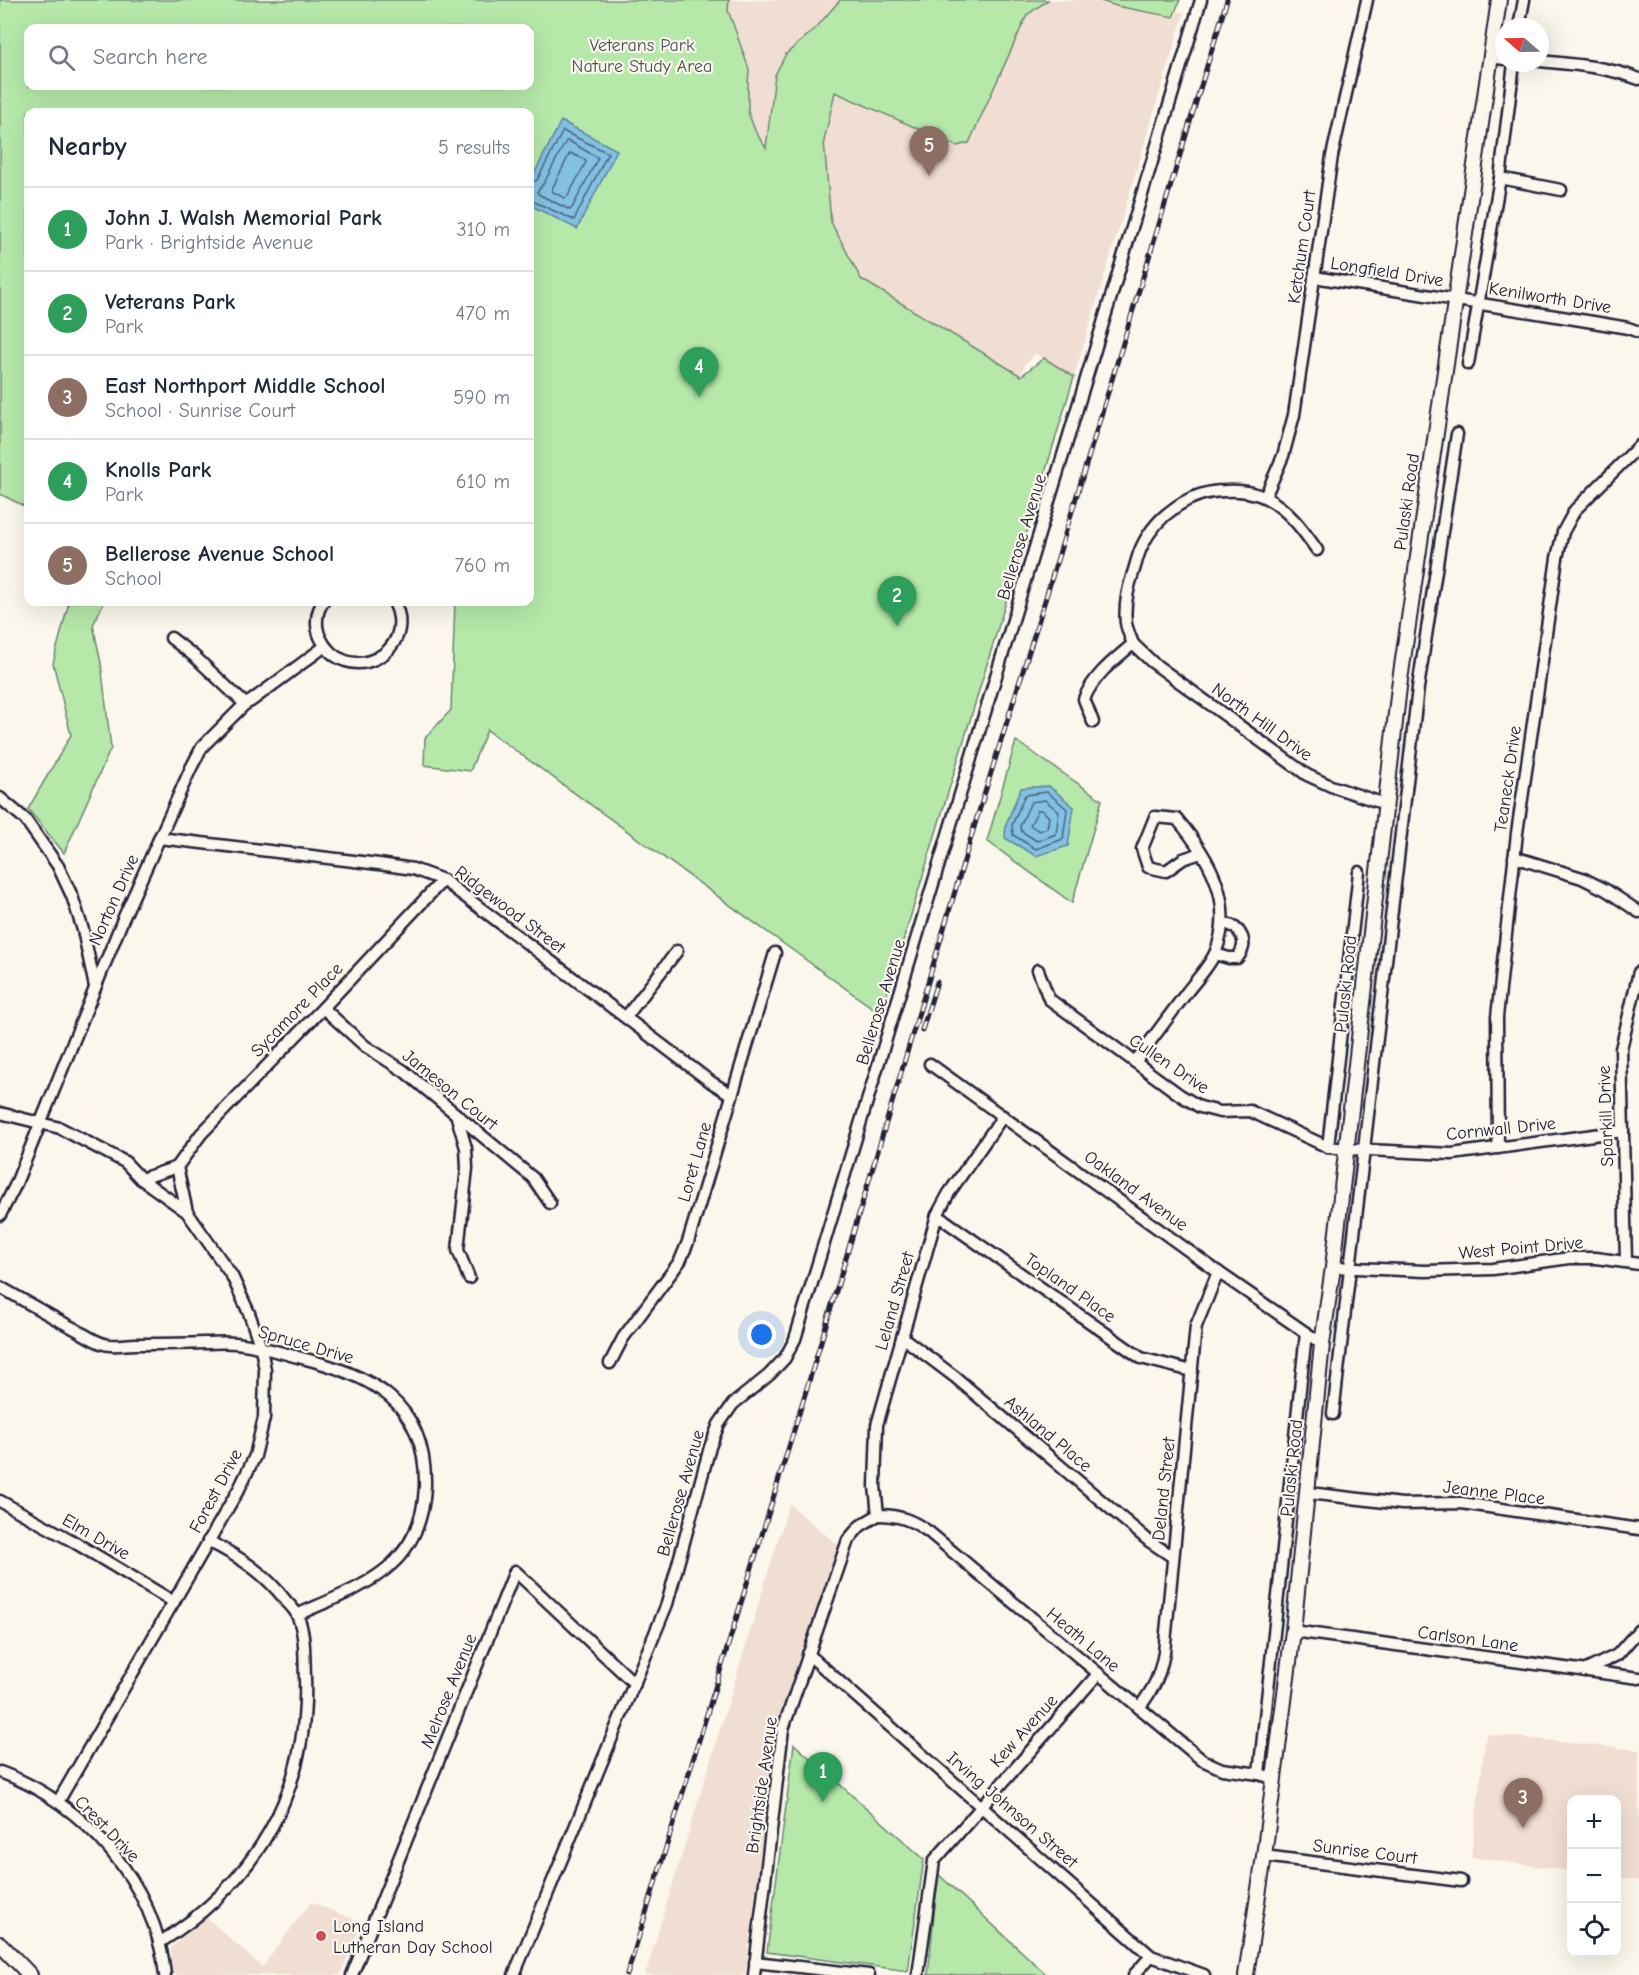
<!DOCTYPE html>
<html lang="en">
<head>
<meta charset="utf-8">
<style>
	:root { --surface:#fff; --page:#f6f6f7; --text:#1f2937; --muted:#747a83; --line:#e0e1e3; --accent:#d1495b }
	body { margin:0; font-family:"Comic Neue",sans-serif; background:var(--page); color:var(--text) }
	.controls { position:absolute; right:18px; bottom:18px; display:grid; overflow:hidden; border-radius:12px; box-shadow:0 6px 24px #0002 }
	.controls button { width:54px; height:54px; display:grid; place-items:center; padding:0; border:0; border-bottom:2px solid var(--line); background:var(--surface); color:var(--text); font:30px sans-serif }
	.compass { position:absolute; left:1495px; top:18px; width:54px; height:54px; border-radius:50%; background:var(--surface); box-shadow:0 6px 24px #0002; rotate:290deg }
	.you { position:absolute; left:762px; top:1335px; width:21px; height:21px; margin:-15px; border:4px solid #fff; border-radius:50%; background:#1a73e8; box-shadow:0 0 0 9px #1a73e833 }
	.badge { display:grid; place-items:center; width:39px; height:39px; border-radius:50%; background:var(--accent); color:#fff; font-size:20px; font-weight:700 }
	.pin { position:absolute; translate:-50% -50px; filter:drop-shadow(0 2px 3px #0008) }
	.pin::after { content:''; position:absolute; top:32px; width:21px; height:18px; background:inherit; clip-path:polygon(0 0,100% 0,50% 100%) }
	.list { margin:0; padding:0; list-style:none }
	h2 { display:flex; justify-content:space-between; align-items:center; height:78px; margin:0; padding:0 24px; font-size:26px }
	h2 small { font-size:20px; font-weight:400; color:var(--muted) }
	.list li { display:grid; grid-template-columns:39px 1fr auto; gap:18px; align-items:center; box-sizing:border-box; height:84px; padding:0 24px; border-top:2px solid var(--line) }
	.list b { display:block; font-size:22px; white-space:nowrap }
	.list p { margin:0; font-size:20px; white-space:nowrap; color:var(--muted) }
	.list em { font-size:20px; font-style:normal; color:var(--muted) }
	.icon { flex:none; width:33px; height:33px; fill:none; stroke:currentColor; stroke-width:2; stroke-linecap:round; stroke-linejoin:round }
	.map { position:relative; flex:none; width:1639px; height:1975px; overflow:hidden }
	.search { position:absolute; background:var(--surface); box-shadow:0 6px 24px #0002; left:24px; top:24px; width:510px; height:66px; display:flex; align-items:center; gap:15px; box-sizing:border-box; padding:0 21px; border-radius:12px; color:var(--muted); font-size:22px }
	.panel { position:absolute; background:var(--surface); box-shadow:0 6px 24px #0002; left:24px; top:108px; width:510px; height:498px; border-radius:12px }
	.map>svg:first-child { display:block }
	.built { fill:#f1ded2 }
	.green { fill:#b5e8a9; stroke:#6c8572; stroke-width:1.5; fill-rule:evenodd }
	.water { fill:#83c1e3; stroke:#5c81a0; stroke-width:1.5 }
	.lines { fill:none; stroke-linecap:round; stroke-linejoin:round }
	.shore { stroke:#49627e; stroke-width:1.5 }
	.minor-casing { stroke:#22223b; stroke-width:15 }
	.major-casing { stroke:#22223b; stroke-width:18 }
	.minor { stroke:#fbf7ec; stroke-width:10 }
	.major { stroke:#fbf7ec; stroke-width:14 }
	.rail-casing { stroke:#22223b; stroke-width:5 }
	.rail { stroke:#fbf7ec; stroke-width:3; stroke-dasharray:9; stroke-linecap:butt }
	.poi-dot { fill:#d1495b; stroke:#fbf7ec; stroke-width:2 }
	.labels { text-anchor:middle; dominant-baseline:central; stroke-width:4.5; stroke-linejoin:round; paint-order:stroke }
	.park-label { font-size:18px; fill:#475456; stroke:#fbf7ec }
	.street-label { font-size:18px; fill:#22223b; stroke:#fbf7ec }
	.poi-label { font-size:18px; fill:#22223b; stroke:#fbf7ec; text-anchor:start }
</style>
</head>
<body>
<div class="map">
<svg width="1639" height="1975" viewBox="0 0 1639 1975">
	<rect width="100%" height="100%" fill="#fbf7ec"/>
	<filter id="ink" filterUnits="userSpaceOnUse"><feTurbulence type="fractalNoise" baseFrequency=".0167" numOctaves="2"/><feDisplacementMap in="SourceGraphic" scale="12" xChannelSelector="R" yChannelSelector="G"/><feConvolveMatrix kernelMatrix="1 2 1 2 8 2 1 2 1" color-interpolation-filters="sRGB"/></filter>
	<g filter="url(#ink)">
		<g class="built">
			<polygon points="713,0 1135,0 1184,13 1074,377 1035,353 1028,362 1026,362 1021,376 840,267 769,210"/>
			<polygon points="789,1504 838,1545 776,1725 745,1975 645,1975"/>
			<polygon points="1486,1734 1639,1750 1639,1881 1617,1877 1616,1800 1572,1800 1571,1871 1471,1857"/>
			<polygon points="311,1902 362,1923 340,1975 171,1975 171,1948 206,1917 262,1967"/>
		</g>
		<g class="green">
			<path d="M0,0h729l-1,10 21,59 -1,16v27l8,21 10,15 9,-73 11,-21 29,-25 25,-29h208l-21,15 -58,128 -12,3 -122,-54 -11,49 7,81 30,57 160,97 23,-18 30,19 -193,637 -394,-284 -17,41 -46,-6 1,-27 26,-28 4,-108h75v-490h-502v396l-28,-14zM28,28h502v58h-502z"/>
			<polygon points="1098,0 1180,0 1173,17 1116,6"/>
			<polygon points="69,602 104,602 93,625 101,663 111,748 64,853 28,809 71,735 53,663"/>
			<polygon points="1016,741 1102,800 1072,903 987,841"/>
			<polygon points="794,1744 924,1859 908,1971 767,1952"/>
			<polygon points="938,1874 1047,1975 928,1975"/>
		</g>
		<g class="water">
			<polygon points="561,121 617,150 577,229 530,205 530,182"/>
			<polygon points="1049,786 1074,807 1068,846 1036,856 1005,838 1006,824 1021,788"/>
		</g>
		<g class="lines">
			<g class="shore">
				<polygon points="566,141 569,141 598,158 572,208 570,210 538,194 537,192 544,183"/>
				<polygon points="570,153 584,159 586,162 568,196 565,198 553,192 552,189"/>
				<polyline points="530,183 537,180 563,131 608,153 574,220 530,200"/>
				<polygon points="1047,792 1067,809 1063,839 1036,849 1013,835 1012,825 1025,795"/>
				<polygon points="1045,800 1059,812 1056,834 1037,841 1021,831 1020,826 1031,802"/>
				<polygon points="1038,810 1042,810 1049,817 1047,828 1039,831 1030,825"/>
			</g>
			<defs>
				<g id="minor">
					<polyline points="1519,27 1524,0"/>
					<polyline points="1491,57 1504,59"/>
					<path d="M1540,61c33,3 68,6 99,18"/>
					<polyline points="1500,178 1561,190"/>
					<polyline points="1314,277 1593,322 1628,328 1639,332"/>
					<polyline points="1468,364 1500,178 1514,63"/>
					<polyline points="1265,497 1283,456 1294,415 1332,156 1367,0"/>
					<path d="M323,602c-7,10 -8,24 -3,35 25,53 100,16 74,-35"/>
					<polyline points="171,638 194,656 245,704"/>
					<path d="M1133,644c-2,-6 -6,-14 -7,-21 -2,-17 2,-35 7,-50 3,-9 5,-19 9,-27 15,-31 48,-55 83,-55 13,-1 29,1 41,7 22,11 37,32 51,52"/>
					<polyline points="1133,644 1152,662 1307,775 1331,786 1385,804"/>
					<path d="M1093,722l-9,-23c10,-24 29,-38 49,-55"/>
					<polyline points="0,798 25,819 58,866 72,896 83,930 95,987"/>
					<polyline points="159,838 379,864 413,869 443,880 711,1082 732,1095"/>
					<polyline points="1514,857 1582,878 1606,890 1639,912"/>
					<path d="M1215,954l14,4h8c13,-15 4,-31 -13,-35"/>
					<polyline points="1038,970 1049,999 1180,1095 1200,1107 1220,1112 1250,1111 1328,1147 1346,1149 1452,1154 1623,1131"/>
					<polyline points="323,1008 365,1046 404,1071 533,1178 550,1203"/>
					<polyline points="626,1017 677,951"/>
					<path d="M1135,1062c17,-23 34,-46 52,-70 9,-12 23,-26 29,-41 19,-50 -7,-94 -39,-132l-22,-2 -13,32 6,18 18,4 17,-12 18,-6"/>
					<polyline points="930,1064 1218,1272 1322,1344"/>
					<polyline points="0,1113 60,1128 125,1162 141,1179 187,1212 232,1276 249,1313 261,1348 265,1370 264,1418 255,1456 240,1487 58,1802"/>
					<polyline points="457,1117 466,1148 467,1168 458,1250 469,1278"/>
					<polyline points="1328,1147 1359,872"/>
					<polyline points="1498,1148 1497,1017 1517,833 1557,558 1563,532 1575,510 1639,446"/>
					<polyline points="177,1167 187,1212"/>
					<polyline points="141,1179 177,1167 201,1134 323,1008 443,880"/>
					<polyline points="0,1215 15,1186 123,919 191,768 202,747 245,704 251,701 324,647"/>
					<polyline points="937,1215 1141,1358 1192,1371"/>
					<polyline points="1626,1262 1621,1049 1639,972"/>
					<polyline points="1333,1267 1425,1271 1493,1269 1569,1258 1596,1258 1639,1264"/>
					<path d="M0,1287c25,14 50,29 75,42 9,5 19,12 29,15 9,3 22,0 31,0 23,0 46,0 69,-1 10,0 21,-1 32,0 21,2 42,9 62,14 72,18 129,44 127,129 -3,83 -64,100 -128,129"/>
					<polyline points="902,1337 955,1377 1149,1541 1173,1557"/>
					<polyline points="610,1363 623,1338 680,1261 688,1242 775,953"/>
					<polyline points="1333,1414 1418,688 1457,434"/>
					<polyline points="1309,1493 1402,1504 1461,1503 1639,1529"/>
					<polyline points="0,1501 69,1539 174,1602"/>
					<path d="M878,1515c21,0 34,5 51,17l273,228 20,9 37,5 14,4"/>
					<polyline points="878,1515 875,1486 877,1425 937,1215 949,1193 1003,1116"/>
					<polyline points="1293,1631 1639,1678"/>
					<polyline points="808,1654 1151,1956 1204,1975"/>
					<polyline points="1584,1671 1617,1655 1639,1630"/>
					<path d="M1139,1708c15,-20 20,-30 25,-55l32,-327 22,-54"/>
					<path d="M0,1772c84,30 157,113 165,203"/>
					<polyline points="1259,1774 1306,1333"/>
					<polyline points="1264,1856 1461,1881"/>
					<path d="M159,1943c96,-60 150,-150 146,-265 -1,-20 1,-44 -8,-63 -2,-5 -7,-10 -11,-14 -21,-28 -46,-44 -78,-60"/>
					<polyline points="755,1962 869,1975"/>
					<polyline points="352,1975 515,1571 635,1684"/>
					<polyline points="514,1975 667,1604 710,1447 719,1424 733,1404 769,1375 785,1358 795,1339 1201,0"/>
					<polyline points="754,1975 783,1729 848,1540 860,1526 878,1515"/>
					<polyline points="918,1975 934,1861 1098,1674"/>
					<polyline points="1134,1975 1151,1956"/>
				</g>
				<g id="major">
					<polyline points="0,1944 30,1975"/>
					<polyline points="1246,1975 1264,1856 1293,1631 1322,1344 1333,1267 1399,687 1499,0"/>
				</g>
			</defs>
			<use href="#minor" class="minor-casing"/>
			<use href="#major" class="major-casing"/>
			<use href="#minor" class="minor"/>
			<use href="#major" class="major"/>
			<defs>
				<g id="rail">
					<polyline points="922,1030 937,982"/>
					<polyline points="627,1975 817,1355 975,824 1046,597 1227,0"/>
				</g>
			</defs>
			<use href="#rail" class="rail-casing"/>
			<use href="#rail" class="rail"/>
		</g>
	</g>
	<circle class="poi-dot" cx="321" cy="1936" r="6"/>
	<g class="labels">
		<g class="park-label">
			<text x="642" y="45">Veterans Park<tspan x="642" dy="21">Nature Study Area</tspan></text>
		</g>
		<g class="street-label">
			<text transform="translate(1302 247) rotate(-82)">Ketchum Court</text>
			<text transform="translate(1387 272) rotate(9)">Longfield Drive</text>
			<text transform="translate(1550 298) rotate(9)">Kenilworth Drive</text>
			<text transform="translate(1407 502) rotate(-82)">Pulaski Road</text>
			<text transform="translate(1022 537) rotate(-73)">Bellerose Avenue</text>
			<text transform="translate(1262 722) rotate(36)">North Hill Drive</text>
			<text transform="translate(1508 779) rotate(-82)">Teaneck Drive</text>
			<text transform="translate(114 900) rotate(-66)">Norton Drive</text>
			<text transform="translate(510 910) rotate(37)">Ridgewood Street</text>
			<text transform="translate(1346 984) rotate(-84)">Pulaski Road</text>
			<text transform="translate(881 1002) rotate(-73)">Bellerose Avenue</text>
			<text transform="translate(297 1010) rotate(-46)">Sycamore Place</text>
			<text transform="translate(1169 1064) rotate(34)">Cullen Drive</text>
			<text transform="translate(450 1090) rotate(39)">Jameson Court</text>
			<text transform="translate(1606 1116) rotate(-92)">Sparkill Drive</text>
			<text transform="translate(1501 1129) rotate(-6)">Cornwall Drive</text>
			<text transform="translate(695 1162) rotate(-74)">Loret Lane</text>
			<text transform="translate(1136 1191) rotate(36)">Oakland Avenue</text>
			<text transform="translate(1521 1248) rotate(-5)">West Point Drive</text>
			<text transform="translate(1070 1288) rotate(35)">Topland Place</text>
			<text transform="translate(895 1301) rotate(-74)">Leland Street</text>
			<text transform="translate(306 1345) rotate(16)">Spruce Drive</text>
			<text transform="translate(1048 1434) rotate(40)">Ashland Place</text>
			<text transform="translate(1292 1468) rotate(-84)">Pulaski Road</text>
			<text transform="translate(1164 1489) rotate(-84)">Deland Street</text>
			<text transform="translate(216 1491) rotate(-62)">Forest Drive</text>
			<text transform="translate(681 1493) rotate(-74)">Bellerose Avenue</text>
			<text transform="translate(1494 1493) rotate(7)">Jeanne Place</text>
			<text transform="translate(96 1537) rotate(30)">Elm Drive</text>
			<text transform="translate(1468 1639) rotate(8)">Carlson Lane</text>
			<text transform="translate(1083 1640) rotate(40)">Heath Lane</text>
			<text transform="translate(449 1691) rotate(-68)">Melrose Avenue</text>
			<text transform="translate(1024 1731) rotate(-48)">Kew Avenue</text>
			<text transform="translate(762 1785) rotate(-82)">Brightside Avenue</text>
			<text transform="translate(1012 1810) rotate(41)">Irving Johnson Street</text>
			<text transform="translate(107 1829) rotate(46)">Crest Drive</text>
			<text transform="translate(1365 1852) rotate(7)">Sunrise Court</text>
		</g>
		<g class="poi-label">
			<text x="333" y="1926">Long Island<tspan x="333" dy="21">Lutheran Day School</tspan></text>
		</g>
	</g>
</svg>
<div class="controls">
<button>+</button>
<button>−</button>
<button><svg class="icon" aria-label="locate" viewBox="0 0 24 24"><circle cx="12" cy="12" r="6"/><path d="M12 2v4M12 18v4M2 12h4M18 12h4"/></svg></button>
</div>
<svg class="compass" viewBox="-18 -18 36 36"><path d="M0-13l5 13h-10z" fill="#e53935"/><path d="M0 13l5-13h-10z" fill="#747a83"/></svg>
<div class="you"></div>
<div class="pin badge" style="left:823px;top:1802px;background:#2e9e5b">1</div>
<div class="pin badge" style="left:897px;top:626px;background:#2e9e5b">2</div>
<div class="pin badge" style="left:1523px;top:1828px;background:#8d6e63">3</div>
<div class="pin badge" style="left:699px;top:397px;background:#2e9e5b">4</div>
<div class="pin badge" style="left:929px;top:176px;background:#8d6e63">5</div>
<div class="search"><svg class="icon" aria-label="search" viewBox="0 0 24 24"><circle cx="10" cy="10" r="6"/><path d="M15 15l6 6"/></svg>Search here</div>
<section class="panel">
<h2>Nearby<small>5 results</small></h2>
<ul class="list">
<li><span class="badge" style="background:#2e9e5b">1</span><div><b>John J. Walsh Memorial Park</b><p>Park · Brightside Avenue</p></div><em>310 m</em></li>
<li><span class="badge" style="background:#2e9e5b">2</span><div><b>Veterans Park</b><p>Park</p></div><em>470 m</em></li>
<li><span class="badge" style="background:#8d6e63">3</span><div><b>East Northport Middle School</b><p>School · Sunrise Court</p></div><em>590 m</em></li>
<li><span class="badge" style="background:#2e9e5b">4</span><div><b>Knolls Park</b><p>Park</p></div><em>610 m</em></li>
<li><span class="badge" style="background:#8d6e63">5</span><div><b>Bellerose Avenue School</b><p>School</p></div><em>760 m</em></li>
</ul>
</section>
</div>
</body>
</html>
